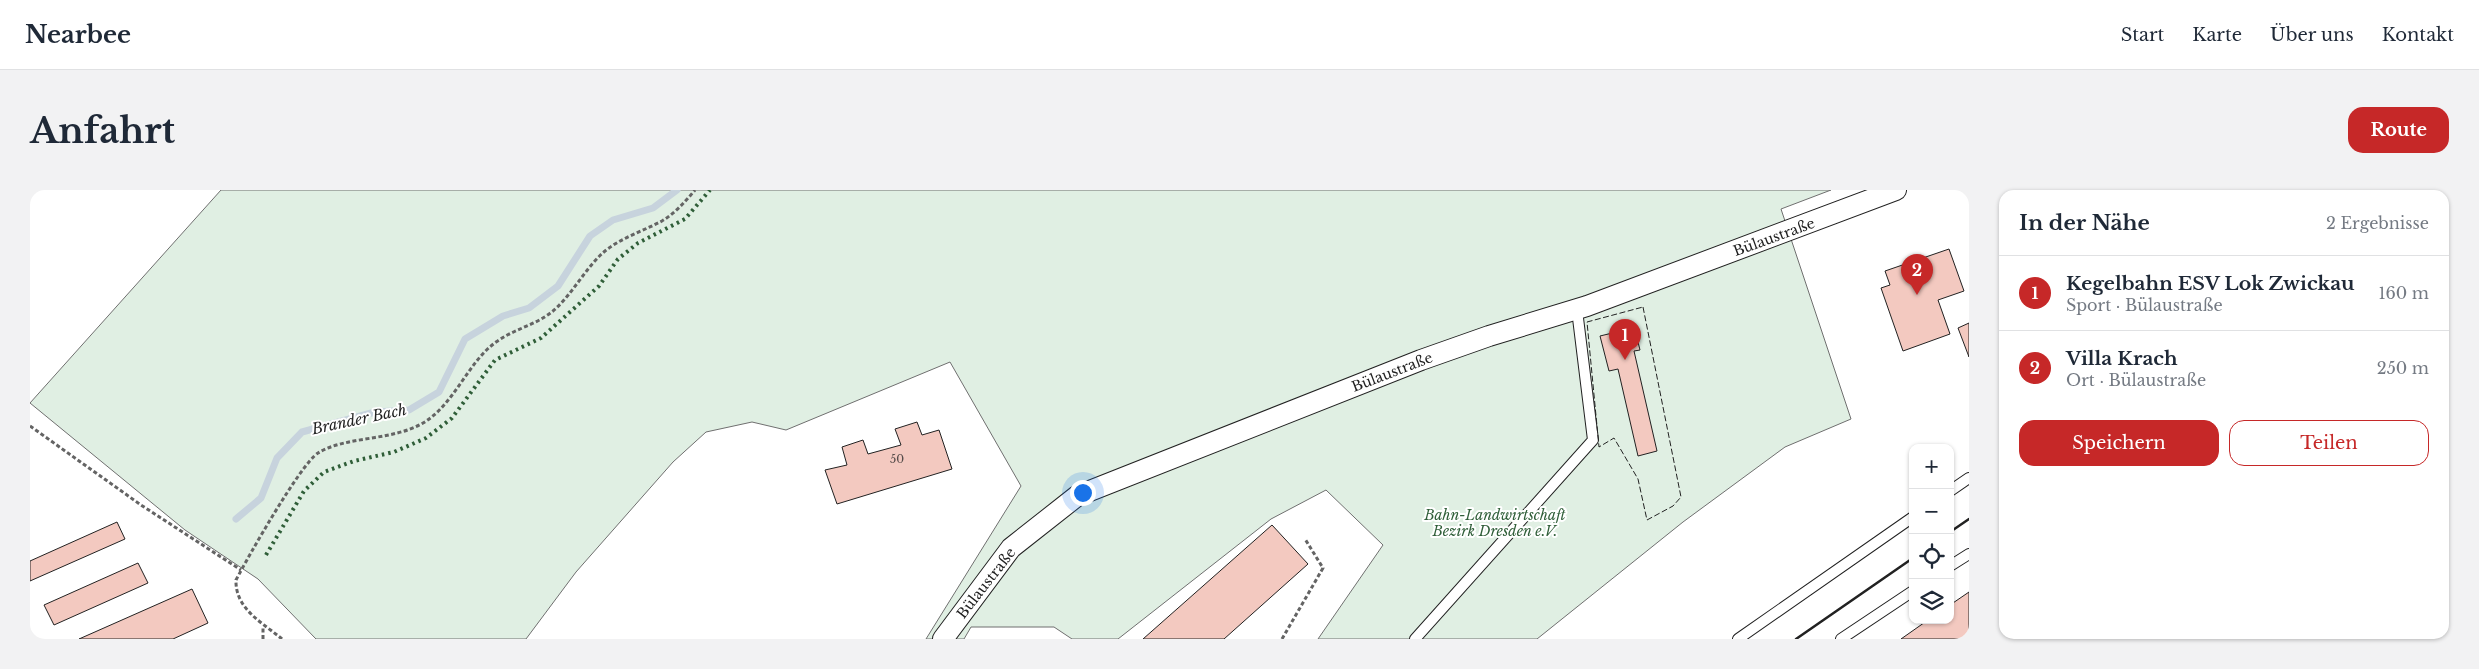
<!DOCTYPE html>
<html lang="de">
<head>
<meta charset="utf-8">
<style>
	:root { --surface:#fff; --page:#f2f2f3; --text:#1f2937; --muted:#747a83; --line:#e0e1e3; --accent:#c62828 }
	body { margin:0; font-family:"Libre Baskerville",serif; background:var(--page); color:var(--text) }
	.controls { position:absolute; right:15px; bottom:15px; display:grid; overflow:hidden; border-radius:10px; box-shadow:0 1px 4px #0004 }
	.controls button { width:45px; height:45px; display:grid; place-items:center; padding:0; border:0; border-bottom:1px solid var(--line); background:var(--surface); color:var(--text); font:25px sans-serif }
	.you { position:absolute; left:1052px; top:302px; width:18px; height:18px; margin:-12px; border:4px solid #fff; border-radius:50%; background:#1a73e8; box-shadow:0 0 0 8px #1a73e833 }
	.badge { display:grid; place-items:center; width:32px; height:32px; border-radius:50%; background:var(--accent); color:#fff; font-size:16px; font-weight:700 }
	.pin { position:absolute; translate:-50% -41px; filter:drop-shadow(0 1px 2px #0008) }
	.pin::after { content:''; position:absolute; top:26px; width:18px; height:15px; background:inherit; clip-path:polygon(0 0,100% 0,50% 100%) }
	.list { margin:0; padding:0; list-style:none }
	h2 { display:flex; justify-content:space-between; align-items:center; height:65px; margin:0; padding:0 20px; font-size:21px }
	h2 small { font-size:16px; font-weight:400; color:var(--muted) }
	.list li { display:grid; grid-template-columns:32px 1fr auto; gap:15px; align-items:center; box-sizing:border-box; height:75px; padding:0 20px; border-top:1px solid var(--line) }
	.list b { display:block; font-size:19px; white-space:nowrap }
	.list p { margin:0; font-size:16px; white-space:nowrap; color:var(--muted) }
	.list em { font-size:16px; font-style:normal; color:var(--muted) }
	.actions { display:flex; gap:10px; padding:15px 20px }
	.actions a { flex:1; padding:11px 0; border:1px solid var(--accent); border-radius:15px; text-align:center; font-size:18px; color:var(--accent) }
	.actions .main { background:var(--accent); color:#fff }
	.icon { flex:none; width:28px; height:28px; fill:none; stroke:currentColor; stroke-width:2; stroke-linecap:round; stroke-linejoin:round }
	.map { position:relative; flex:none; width:1939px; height:449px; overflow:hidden; border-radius:15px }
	header { display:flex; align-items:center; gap:30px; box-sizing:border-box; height:70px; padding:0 25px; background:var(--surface); border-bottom:1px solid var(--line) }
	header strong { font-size:24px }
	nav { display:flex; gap:28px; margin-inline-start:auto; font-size:18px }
	.intro { display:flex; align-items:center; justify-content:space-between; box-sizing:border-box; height:120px; padding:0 30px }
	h1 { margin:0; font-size:35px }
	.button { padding:12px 22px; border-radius:15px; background:var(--accent); color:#fff; font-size:18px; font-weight:700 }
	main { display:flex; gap:30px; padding:0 30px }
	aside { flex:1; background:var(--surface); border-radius:15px; box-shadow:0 1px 4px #0004 }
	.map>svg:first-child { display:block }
	.green { fill:#e0efe3; stroke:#6f6f6f }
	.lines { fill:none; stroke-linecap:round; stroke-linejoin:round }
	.stream { stroke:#c7d3dd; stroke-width:7 }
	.building { fill:#f3c9c0; stroke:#222 }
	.service-casing { stroke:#222; stroke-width:12 }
	.minor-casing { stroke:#222; stroke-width:22 }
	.path { stroke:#646464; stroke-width:3; stroke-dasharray:4 2.5; stroke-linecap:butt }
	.service { stroke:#fff; stroke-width:10 }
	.minor { stroke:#fff; stroke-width:20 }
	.hedge { stroke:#2f5e38; stroke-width:4; stroke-dasharray:2.5 4; stroke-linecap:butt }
	.fence { stroke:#222; stroke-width:1; stroke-dasharray:6 2.5; stroke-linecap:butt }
	.wall { stroke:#222; stroke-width:2.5 }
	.labels { text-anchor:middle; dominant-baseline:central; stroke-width:4; stroke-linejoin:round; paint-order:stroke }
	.number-label { font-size:11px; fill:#564c4a }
	.street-label { font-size:14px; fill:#222; stroke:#fff }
	.park-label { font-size:14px; font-style:italic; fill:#2f5e38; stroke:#fff }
	.water-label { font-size:15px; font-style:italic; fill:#222; stroke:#fff }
</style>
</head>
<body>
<header>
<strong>Nearbee</strong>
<nav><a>Start</a><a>Karte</a><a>Über uns</a><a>Kontakt</a></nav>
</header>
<div class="intro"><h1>Anfahrt</h1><a class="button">Route</a></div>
<main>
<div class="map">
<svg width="1939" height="449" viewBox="0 0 1939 449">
	<rect width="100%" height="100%" fill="#fff"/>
	<polygon class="green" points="191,0 1801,0 1751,19 1821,229 1755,257 1653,332 1507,449 1288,449 1353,355 1296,300 1241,329 1088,449 1042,449 1024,437 941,437 934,449 896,449 991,296 920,172 756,240 722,232 676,242 643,272 546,382 496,449 286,449 228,389 155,340 0,213"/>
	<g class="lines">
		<polyline class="stream" points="206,329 231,308 247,268 272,242 345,222 379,220 409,202 435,149 473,126 499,118 528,96 560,46 583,30 623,18 647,0"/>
	</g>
	<g class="building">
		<polygon points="1919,59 1934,101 1908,110 1920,144 1873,161 1851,98 1860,95 1855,81"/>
		<polygon points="1939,133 1939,167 1928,138"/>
		<polygon points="1599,139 1602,153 1608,152 1610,160 1604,161 1627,261 1608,266 1588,179 1579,181 1570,146"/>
		<polygon points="887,232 892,245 909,240 922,279 807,314 795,280 817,275 812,257 833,250 838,264 871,255 865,239"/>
		<polygon points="87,332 95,349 0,391 0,371"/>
		<polygon points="1242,335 1278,374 1194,449 1113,449"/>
		<polygon points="108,373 118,393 24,435 14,415"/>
		<polygon points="162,399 178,433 143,449 49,449"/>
		<polygon points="1939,402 1939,449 1871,449 1898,430 1920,430 1920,415"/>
	</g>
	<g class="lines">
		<defs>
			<g id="service">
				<polyline points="1920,301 1939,288"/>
				<polyline points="1920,376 1939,364"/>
				<polyline points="1385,449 1563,250 1547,120"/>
				<polyline points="1708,449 1883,327"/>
				<polyline points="1811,449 1883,401"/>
			</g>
			<polyline id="minor" points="913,449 981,358 1047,306 1391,170 1459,146 1557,116 1866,0"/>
		</defs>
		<use href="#service" class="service-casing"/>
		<use href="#minor" class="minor-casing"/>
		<g class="path">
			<polyline points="0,236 111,315 211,380"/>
			<polyline points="233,449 233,437"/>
			<path d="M252,449c-19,-16 -47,-30 -46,-59 12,-23 64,-115 82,-127 27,-17 75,-12 105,-30 32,-19 44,-60 73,-81 18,-13 40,-17 57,-31 20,-17 32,-43 52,-60 16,-13 38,-20 57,-30 13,-8 23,-19 33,-31"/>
			<polyline points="1252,449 1293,378 1275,349"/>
		</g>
		<use href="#service" class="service"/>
		<use href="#minor" class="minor"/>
		<polyline class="hedge" points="236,365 274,301 294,282 324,271 364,262 396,248 422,228 465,170 511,148 569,96 588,69 608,53 655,29 680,0"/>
		<polygon class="fence" points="1613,117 1651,307 1643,316 1617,330 1608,289 1584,248 1569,257 1557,132"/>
		<g class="wall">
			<polyline points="1920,342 1939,329"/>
			<polyline points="1766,449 1883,368"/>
		</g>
	</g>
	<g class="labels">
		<g class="number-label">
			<text x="867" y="269">50</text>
		</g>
		<g class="street-label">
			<text transform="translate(1744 47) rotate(-20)">Bülaustraße</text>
			<text transform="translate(1362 182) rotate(-21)">Bülaustraße</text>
			<text transform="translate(956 393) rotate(-52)">Bülaustraße</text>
		</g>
		<g class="park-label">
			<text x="1465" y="325">Bahn-Landwirtschaft<tspan x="1465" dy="16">Bezirk Dresden e.V.</tspan></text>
		</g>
		<g class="water-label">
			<text transform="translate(329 229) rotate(-12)">Brander Bach</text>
		</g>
	</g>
</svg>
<div class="controls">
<button>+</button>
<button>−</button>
<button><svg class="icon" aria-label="locate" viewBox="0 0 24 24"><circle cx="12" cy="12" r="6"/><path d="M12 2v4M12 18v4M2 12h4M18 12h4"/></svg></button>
<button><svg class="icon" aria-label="layers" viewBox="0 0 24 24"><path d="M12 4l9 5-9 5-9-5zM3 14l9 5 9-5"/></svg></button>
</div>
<div class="you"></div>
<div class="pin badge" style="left:1595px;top:170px">1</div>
<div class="pin badge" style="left:1887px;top:105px">2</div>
</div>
<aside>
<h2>In der Nähe<small>2 Ergebnisse</small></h2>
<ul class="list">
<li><span class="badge">1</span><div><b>Kegelbahn ESV Lok Zwickau</b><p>Sport · Bülaustraße</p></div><em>160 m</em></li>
<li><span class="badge">2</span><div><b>Villa Krach</b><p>Ort · Bülaustraße</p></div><em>250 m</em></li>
</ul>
<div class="actions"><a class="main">Speichern</a><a>Teilen</a></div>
</aside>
</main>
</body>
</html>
